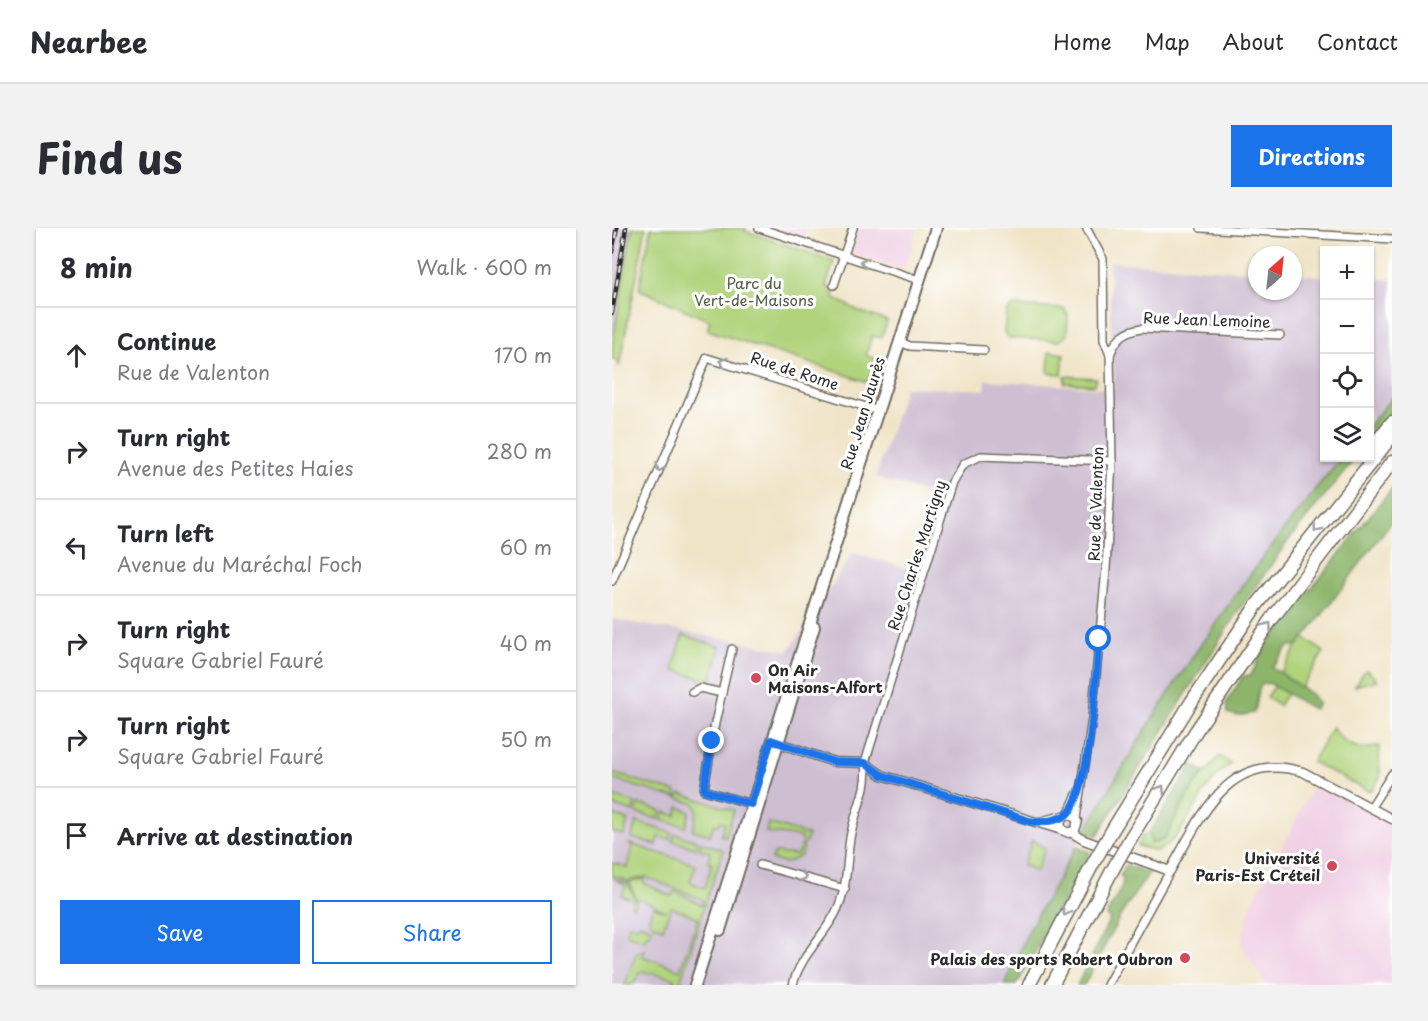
<!DOCTYPE html>
<html lang="en">
<head>
<meta charset="utf-8">
<style>
	:root { --surface:#fff; --page:#f2f2f3; --text:#2b2b33; --muted:#7c7c81; --line:#e1e1e2; --accent:#1a73e8 }
	body { margin:0; font-family:"Playpen Sans",sans-serif; background:var(--page); color:var(--text) }
	.controls { position:absolute; right:18px; top:18px; display:grid; overflow:hidden; border-radius:0px; box-shadow:0 2px 4px #0004 }
	.controls button { width:54px; height:54px; display:grid; place-items:center; padding:0; border:0; border-bottom:2px solid var(--line); background:var(--surface); color:var(--text); font:30px sans-serif }
	.compass { position:absolute; left:636px; top:18px; width:54px; height:54px; border-radius:50%; background:var(--surface); box-shadow:0 2px 4px #0004; rotate:27deg }
	.stop { position:absolute; width:18px; height:18px; margin:-14px; border:4px solid #1a73e8; border-radius:50%; background:#fff }
	.stop.end { background:#1a73e8; border-color:#fff; box-shadow:0 2px 6px #0008 }
	.list { margin:0; padding:0; list-style:none }
	h2 { display:flex; justify-content:space-between; align-items:center; height:78px; margin:0; padding:0 24px; font-size:26px }
	h2 small { font-size:20px; font-weight:400; color:var(--muted) }
	.list li { display:grid; grid-template-columns:39px 1fr auto; gap:18px; align-items:center; box-sizing:border-box; height:96px; padding:0 24px; border-top:2px solid var(--line) }
	.list b { display:block; font-size:22px; white-space:nowrap }
	.list p { margin:0; font-size:20px; white-space:nowrap; color:var(--muted) }
	.list em { font-size:20px; font-style:normal; color:var(--muted) }
	.actions { display:flex; gap:12px; padding:18px 24px }
	.actions a { flex:1; padding:14px 0; border:2px solid var(--accent); border-radius:0px; text-align:center; font-size:21px; color:var(--accent) }
	.actions .main { background:var(--accent); color:#fff }
	.icon { flex:none; width:33px; height:33px; fill:none; stroke:currentColor; stroke-width:2; stroke-linecap:round; stroke-linejoin:round }
	.map { position:relative; flex:none; width:780px; height:757px; overflow:hidden; border-radius:0px }
	header { display:flex; align-items:center; gap:36px; box-sizing:border-box; height:84px; padding:0 30px; background:var(--surface); border-bottom:2px solid var(--line) }
	header strong { font-size:28px }
	nav { display:flex; gap:33px; margin-inline-start:auto; font-size:21px }
	.intro { display:flex; align-items:center; justify-content:space-between; box-sizing:border-box; height:144px; padding:0 36px }
	h1 { margin:0; font-size:42px }
	.button { padding:15px 27px; border-radius:0px; background:var(--accent); color:#fff; font-size:21px; font-weight:700 }
	main { display:flex; gap:36px; padding:0 36px }
	aside { flex:1; background:var(--surface); border-radius:0px; box-shadow:0 2px 4px #0004 }
	.map>svg:first-child { display:block }
	.built { fill:#f0d0e4 }
	.industrial { fill:#cebed1 }
	.green { fill:#b0d37b; stroke:#6e7f53; stroke-width:1.5 }
	.forest { fill:#8cb56b; stroke:#5c704b; stroke-width:1.5 }
	.lines { fill:none; stroke-linecap:round; stroke-linejoin:round }
	.minor-casing { stroke:#706c62; stroke-width:10 }
	.tertiary-casing { stroke:#706c62; stroke-width:11 }
	.primary-casing { stroke:#706c62; stroke-width:14 }
	.motorway-casing { stroke:#706c62; stroke-width:15 }
	.minor { stroke:#fff; stroke-width:7 }
	.tertiary { stroke:#fff; stroke-width:8 }
	.primary { stroke:#fff; stroke-width:10 }
	.motorway { stroke:#fff; stroke-width:12 }
	.rail-casing { stroke:#2b2b2b; stroke-width:4.5 }
	.rail { stroke:#fff; stroke-width:2; stroke-dasharray:7; stroke-linecap:butt }
	.motorway-bridge-casing { stroke:#706c62; stroke-width:15; stroke-linecap:butt }
	.motorway-bridge { stroke:#fff; stroke-width:12 }
	.oneway { stroke:#a0a0a0 }
	.route { stroke:#1a73e8; stroke-width:8 }
	.poi-dot { fill:#d1495b; stroke:#fff; stroke-width:2 }
	.labels { text-anchor:middle; dominant-baseline:central; stroke-width:6; stroke-linejoin:round; paint-order:stroke }
	.park-label { font-size:15px; fill:#535d43; stroke:#fff }
	.street-label { font-size:15px; fill:#2b2b2b; stroke:#fff }
	.poi-label { font-size:15px; font-weight:bold; fill:#2b2b2b; stroke:#fff; text-anchor:end }
</style>
</head>
<body>
<header>
<strong>Nearbee</strong>
<nav><a>Home</a><a>Map</a><a>About</a><a>Contact</a></nav>
</header>
<div class="intro"><h1>Find us</h1><a class="button">Directions</a></div>
<main>
<aside>
<h2>8 min<small>Walk · 600 m</small></h2>
<ul class="list">
<li><svg class="icon" aria-label="ahead" viewBox="0 0 24 24"><path d="M12 20V5M6 11l6-6 6 6"/></svg><div><b>Continue</b><p>Rue de Valenton</p></div><em>170 m</em></li>
<li><svg class="icon" aria-label="right" viewBox="0 0 24 24"><path d="M7 20v-9h11M14 6l5 5-5 5"/></svg><div><b>Turn right</b><p>Avenue des Petites Haies</p></div><em>280 m</em></li>
<li><svg class="icon" aria-label="left" viewBox="0 0 24 24"><path d="M17 20v-9H6M10 6l-5 5 5 5"/></svg><div><b>Turn left</b><p>Avenue du Maréchal Foch</p></div><em>60 m</em></li>
<li><svg class="icon" aria-label="right" viewBox="0 0 24 24"><path d="M7 20v-9h11M14 6l5 5-5 5"/></svg><div><b>Turn right</b><p>Square Gabriel Fauré</p></div><em>40 m</em></li>
<li><svg class="icon" aria-label="right" viewBox="0 0 24 24"><path d="M7 20v-9h11M14 6l5 5-5 5"/></svg><div><b>Turn right</b><p>Square Gabriel Fauré</p></div><em>50 m</em></li>
<li><svg class="icon" aria-label="arrive" viewBox="0 0 24 24"><path d="M6 21V4h12l-3 4 3 4H6"/></svg><div><b>Arrive at destination</b></div></li>
</ul>
<div class="actions"><a class="main">Save</a><a>Share</a></div>
</aside>
<div class="map">
<svg width="780" height="757" viewBox="0 0 780 757">
	<rect width="100%" height="100%" fill="#fff"/>
	<filter id="ink" filterUnits="userSpaceOnUse"><feTurbulence type="fractalNoise" baseFrequency=".0167" numOctaves="2"/><feDisplacementMap in="SourceGraphic" scale="12" xChannelSelector="R" yChannelSelector="G"/><feConvolveMatrix kernelMatrix="1 2 1 2 8 2 1 2 1" color-interpolation-filters="sRGB"/></filter>
	<filter id="wash" filterUnits="userSpaceOnUse"><feTurbulence type="fractalNoise" baseFrequency=".008" numOctaves="4" result="noise"/><feDisplacementMap in="SourceGraphic" scale="24" xChannelSelector="R" yChannelSelector="G"/><feGaussianBlur stdDeviation="1.35" result="paint"/><feColorMatrix in="noise" values="0 0 0 0 0 0 0 0 0 0 0 0 0 0 0 0 0 1.4 0 .05"/><feComposite in="paint" operator="in"/></filter>
	<g filter="url(#wash)">
		<rect width="100%" height="100%" fill="#f0e4c7"/>
		<g class="built">
			<polygon points="163,0 195,0 193,8"/>
			<polygon points="247,0 305,0 293,38 288,40 242,26 240,22"/>
			<polygon points="703,555 780,595 780,757 654,757 629,716 637,681"/>
		</g>
		<g class="industrial">
			<polygon points="0,0 20,0 0,112"/>
			<polygon points="497,34 645,44 645,63 681,63 681,46 712,48 712,230 729,230 695,271 603,395 514,531 417,702 392,757 0,757 0,391 177,423 241,325 305,343 327,269 264,249 293,159 373,162 374,152 502,161"/>
			<polygon points="758,51 780,52 780,169 758,196"/>
		</g>
		<g class="green">
			<polygon points="20,0 34,0 7,139 6,132 0,131 0,119"/>
			<polygon points="39,0 134,0 133,3 222,33 214,59 222,63 221,69 247,83 275,93 270,110 260,108 254,127 263,131 256,154 95,102 98,93 27,61"/>
			<polygon points="400,78 452,81 456,87 455,107 448,113 397,110 392,105 394,83"/>
			<polygon points="437,124 452,126 450,146 436,145"/>
			<polygon points="453,148 484,150 483,157 453,155"/>
			<polygon points="71,407 108,419 98,453 61,442"/>
			<polygon points="691,409 712,424 689,459 668,445"/>
			<polygon points="755,442 765,452 743,458 753,443"/>
			<polygon points="666,453 678,461 667,478 655,469"/>
			<path d="M720,499c10,18 27,25 47,19l1,31 -8,13 -5,1 -55,-29z"/>
			<path d="M608,528l11,8c-34,22 -43,75 -75,87l-18,-5 5,-11 6,-2 2,11 14,-6 24,-45z"/>
			<polygon points="0,545 64,564 63,569 66,570 68,566 122,582 114,608 109,608 113,595 108,593 107,597 102,596 98,607 81,602 85,583 83,576 0,551"/>
			<polygon points="1,568 23,575 21,584 0,577"/>
			<polygon points="26,576 49,583 46,591 24,585"/>
			<polygon points="67,579 78,584 74,599 49,592 52,584 64,588"/>
			<polygon points="0,587 16,592 12,607 0,604"/>
			<polygon points="24,594 60,605 58,612 47,609 45,617 20,610"/>
			<polygon points="156,595 196,607 194,614 189,613 189,609 154,604"/>
			<polygon points="63,606 86,613 84,620 61,613"/>
			<polygon points="420,613 433,620 424,643 411,637"/>
			<polygon points="89,614 111,622 68,754 62,756 63,751 30,743 20,757 13,757 24,726 32,722 30,728 68,742 86,690 59,679 51,700 40,696 37,690 41,679 54,683 26,670 25,672 17,654 33,651 32,655 59,668 63,663 90,677 92,672 34,649 16,653 0,647 0,635 15,639 20,618 15,615 84,637 78,654 93,660 100,635 96,633 98,624 87,621"/>
			<polygon points="189,617 192,617 189,628 174,635 159,632 163,625 185,627"/>
			<polygon points="0,650 16,655 24,674 22,679 19,678 21,672 10,667 14,657"/>
			<polygon points="27,695 41,701 32,712 14,706 18,696 25,699"/>
		</g>
		<g class="forest">
			<polygon points="780,169 780,183 758,211 758,196"/>
			<path d="M729,230h14l-67,83 -52,73 -139,222 -12,-5c75,-131 160,-258 256,-373z"/>
			<path d="M780,260v33l-83,111 -11,13 -11,2 -15,20 39,27 7,9 -4,6c-5,-1 -35,-21 -45,-26l-8,2c-5,10 -2,18 -7,28l-17,3 -9,-3 -1,-11 16,-26 8,-1 14,-28z"/>
			<polygon points="580,536 592,544 577,565 553,610 539,616 537,605"/>
			<polygon points="464,619 478,624 405,757 392,757 417,702"/>
			<polygon points="514,637 537,645 510,685 472,757 465,757 498,691 494,688 510,658 511,649 508,648"/>
		</g>
	</g>
	<g filter="url(#ink)">
		<g class="lines">
			<defs>
				<g id="minor">
					<polyline points="147,0 307,52"/>
					<polyline points="589,0 780,11"/>
					<polyline points="222,57 241,0"/>
					<polyline points="288,114 298,118 372,122"/>
					<path d="M498,127c6,-17 14,-24 32,-27l138,7"/>
					<polyline points="0,353 95,130 267,183"/>
					<polyline points="120,421 103,495 92,562 139,576"/>
					<polyline points="80,464 88,460 110,465"/>
					<polyline points="759,579 780,546"/>
					<polyline points="456,586 466,564"/>
					<polyline points="465,590 480,490 494,341 500,233 498,127 492,112 491,31 474,0"/>
					<polyline points="148,637 233,661"/>
					<path d="M181,757c6,-27 29,-47 42,-71 13,-25 11,-48 15,-76 4,-26 19,-48 15,-75l87,-281 11,-18 18,-8 131,5"/>
					<polyline points="495,757 558,643"/>
				</g>
				<g id="tertiary">
					<polyline points="167,515 222,534 253,535 270,547 450,602"/>
					<polyline points="427,594 459,586 466,593 463,602 457,605 450,602 448,595 451,588"/>
					<path d="M459,604l13,8 86,31c31,-54 58,-122 133,-99l89,47"/>
				</g>
				<g id="primary">
					<polyline points="108,702 202,399"/>
					<polyline points="83,757 324,0"/>
				</g>
				<g id="motorway">
					<polyline points="758,222 780,194"/>
					<polyline points="501,601 580,473 644,378 780,208"/>
					<polyline points="518,611 584,503 660,391 780,234"/>
					<polyline points="417,757 483,632"/>
					<polyline points="440,757 501,641"/>
				</g>
			</defs>
			<use href="#minor" class="minor-casing"/>
			<use href="#tertiary" class="tertiary-casing"/>
			<use href="#primary" class="primary-casing"/>
			<use href="#motorway" class="motorway-casing"/>
			<use href="#minor" class="minor"/>
			<use href="#tertiary" class="tertiary"/>
			<use href="#primary" class="primary"/>
			<use href="#motorway" class="motorway"/>
			<defs>
				<g id="rail">
					<polyline points="0,24 5,0"/>
					<polyline points="0,85 14,0"/>
				</g>
			</defs>
			<use href="#rail" class="rail-casing"/>
			<use href="#rail" class="rail"/>
			<defs>
				<g id="motorway-bridge">
					<polyline points="483,632 501,601"/>
					<polyline points="501,641 518,611"/>
				</g>
			</defs>
			<use href="#motorway-bridge" class="motorway-bridge-casing"/>
			<use href="#motorway-bridge" class="motorway-bridge"/>
		</g>
		<defs><path id="oneway-chevron" d="M-2-3.5L2.5 0L-2 3.5" fill="none" stroke-width="1.6" stroke-linecap="round" stroke-linejoin="round" transform="scale(1.5)"/></defs>
		<g class="oneway">
			<use href="#oneway-chevron" transform="translate(252 34) rotate(-162)"/>
			<use href="#oneway-chevron" transform="translate(111 134) rotate(-162)"/>
			<use href="#oneway-chevron" transform="translate(48 240) rotate(114)"/>
			<use href="#oneway-chevron" transform="translate(705 300) rotate(128)"/>
			<use href="#oneway-chevron" transform="translate(656 398) rotate(-55)"/>
			<use href="#oneway-chevron" transform="translate(549 561) rotate(-59)"/>
			<use href="#oneway-chevron" transform="translate(191 649) rotate(16)"/>
			<use href="#oneway-chevron" transform="translate(454 684) rotate(119)"/>
		</g>
	</g>
	<g class="lines" filter="url(#ink)">
		<path class="route" d="M100,513l-8,49 47,14 20,-64 63,22 31,1 17,12 147,46c10,2 32,0 39,-8 23,-23 28,-139 31,-174"/>
	</g>
	<g class="poi-dot">
		<circle cx="144" cy="450" r="6"/>
		<circle cx="720" cy="638" r="6"/>
		<circle cx="573" cy="730" r="6"/>
	</g>
	<g class="labels">
		<g class="park-label">
			<text x="142" y="54">Parc du<tspan x="142" dy="17">Vert-de-Maisons</tspan></text>
		</g>
		<g class="street-label">
			<text transform="translate(595 91) rotate(2)">Rue Jean Lemoine</text>
			<text transform="translate(183 142) rotate(18)">Rue de Rome</text>
			<text transform="translate(250 185) rotate(-73)">Rue Jean Jaurès</text>
			<text transform="translate(483 276) rotate(-88)">Rue de Valenton</text>
			<text transform="translate(304 327) rotate(-72)">Rue Charles Martigny</text>
		</g>
		<g class="poi-label">
			<text x="156" y="441" text-anchor="start">On Air<tspan x="156" dy="17">Maisons-Alfort</tspan></text>
			<text x="708" y="629">Université<tspan x="708" dy="17">Paris-Est Créteil</tspan></text>
			<text x="561" y="730">Palais des sports Robert Oubron</text>
		</g>
	</g>
</svg>
<div class="controls">
<button>+</button>
<button>−</button>
<button><svg class="icon" aria-label="locate" viewBox="0 0 24 24"><circle cx="12" cy="12" r="6"/><path d="M12 2v4M12 18v4M2 12h4M18 12h4"/></svg></button>
<button><svg class="icon" aria-label="layers" viewBox="0 0 24 24"><path d="M12 4l9 5-9 5-9-5zM3 14l9 5 9-5"/></svg></button>
</div>
<svg class="compass" viewBox="-18 -18 36 36"><path d="M0-13l5 13h-10z" fill="#e53935"/><path d="M0 13l5-13h-10z" fill="#7c7c81"/></svg>
<div class="stop" style="left:487px;top:411px"></div>
<div class="stop end" style="left:100px;top:513px"></div>
</div>
</main>
</body>
</html>
